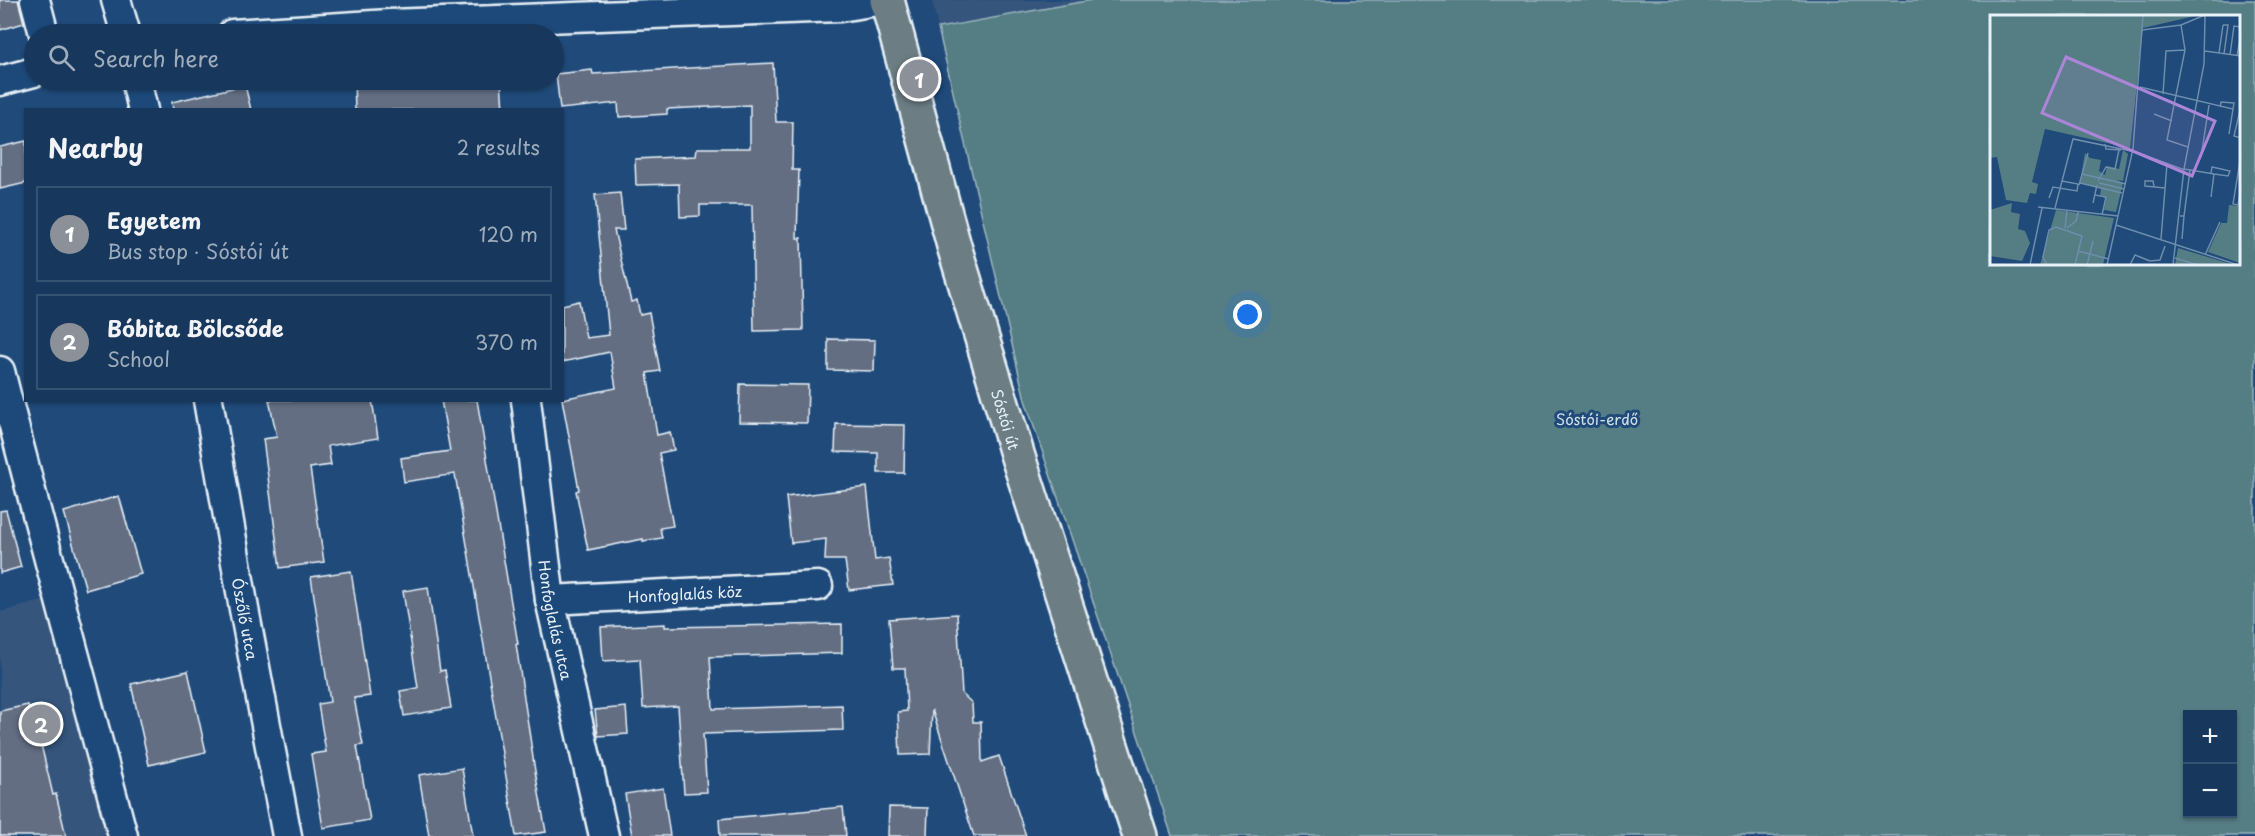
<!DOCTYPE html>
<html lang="en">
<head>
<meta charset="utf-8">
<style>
	:root { --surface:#17385c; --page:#244365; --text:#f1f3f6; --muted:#9eacbb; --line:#365272; --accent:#8c9099 }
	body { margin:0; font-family:"Playpen Sans",sans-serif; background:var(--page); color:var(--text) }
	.controls { position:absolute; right:18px; bottom:18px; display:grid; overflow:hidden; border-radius:0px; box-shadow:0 2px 4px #0004 }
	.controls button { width:54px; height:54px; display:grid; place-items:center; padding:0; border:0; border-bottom:2px solid var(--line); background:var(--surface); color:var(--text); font:30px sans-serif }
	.you { position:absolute; left:1248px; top:315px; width:21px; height:21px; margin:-15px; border:4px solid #fff; border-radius:50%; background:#1a73e8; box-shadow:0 0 0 9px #1a73e833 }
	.badge { display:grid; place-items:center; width:39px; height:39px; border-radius:50%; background:var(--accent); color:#fff; font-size:20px; font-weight:700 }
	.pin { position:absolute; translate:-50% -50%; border:3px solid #fff; box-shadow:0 2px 6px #0006 }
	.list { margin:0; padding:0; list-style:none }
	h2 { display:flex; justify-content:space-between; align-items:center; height:78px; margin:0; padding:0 24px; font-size:26px }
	h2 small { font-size:20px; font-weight:400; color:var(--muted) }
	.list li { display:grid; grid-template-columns:39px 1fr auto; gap:18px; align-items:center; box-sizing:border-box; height:96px; margin:0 12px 12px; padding:0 12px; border:2px solid var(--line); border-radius:0px }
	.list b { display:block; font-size:22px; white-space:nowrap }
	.list p { margin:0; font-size:20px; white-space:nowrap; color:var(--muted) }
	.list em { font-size:20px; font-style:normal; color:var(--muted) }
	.icon { flex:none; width:33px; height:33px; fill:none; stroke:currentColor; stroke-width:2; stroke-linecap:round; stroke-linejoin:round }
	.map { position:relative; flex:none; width:2255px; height:836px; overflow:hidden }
	.search { position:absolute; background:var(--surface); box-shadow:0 2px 4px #0004; left:24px; top:24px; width:540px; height:66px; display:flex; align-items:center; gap:15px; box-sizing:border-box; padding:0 21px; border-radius:33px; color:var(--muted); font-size:22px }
	.panel { position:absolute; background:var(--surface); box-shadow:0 2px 4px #0004; left:24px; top:108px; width:540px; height:294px; border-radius:0px }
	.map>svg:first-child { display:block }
	.built { fill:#34557d }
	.green { fill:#547d84; stroke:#9eb7be; stroke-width:1.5; fill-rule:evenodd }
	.building { fill:#646e83; stroke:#e8f1f8; stroke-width:1.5 }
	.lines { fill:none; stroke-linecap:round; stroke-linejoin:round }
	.minor-casing { stroke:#e8f1f8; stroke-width:33 }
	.major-casing { stroke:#e8f1f8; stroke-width:38 }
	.minor { stroke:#1f4a7a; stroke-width:28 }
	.major { stroke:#6c7e84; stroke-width:33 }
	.labels { text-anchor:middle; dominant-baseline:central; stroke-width:6; stroke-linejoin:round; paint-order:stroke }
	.park-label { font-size:15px; fill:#d2e0e7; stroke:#1f4a7a }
	.street-label { font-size:15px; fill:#e8f1f8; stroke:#1f4a7a }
	.inset-road { fill:none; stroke:#6f8dac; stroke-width:1.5 }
	.view { fill:#ac85d9; fill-opacity:0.15; stroke:#ac85d9; stroke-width:3 }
	.inset-edge { fill:none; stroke:#e8f1f8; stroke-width:3 }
</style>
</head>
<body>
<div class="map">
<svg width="2255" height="836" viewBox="0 0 2255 836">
	<rect width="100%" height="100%" fill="#1f4a7a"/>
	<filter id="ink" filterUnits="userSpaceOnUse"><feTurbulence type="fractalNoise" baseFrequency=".0167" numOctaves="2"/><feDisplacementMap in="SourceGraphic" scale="12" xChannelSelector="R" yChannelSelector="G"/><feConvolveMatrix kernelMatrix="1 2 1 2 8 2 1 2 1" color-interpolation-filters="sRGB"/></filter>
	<g filter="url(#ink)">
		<g class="built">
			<polygon points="932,0 1092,0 938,28"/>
			<polygon points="49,599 111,836 0,836 0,612"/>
		</g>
		<path class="green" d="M1092,0h1163v836h-1083l-147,-436 -87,-372zM1991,16h247v248h-247zM2188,714h44v100h-44z"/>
		<g class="building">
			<polygon points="0,0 18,0 24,23 0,30"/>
			<polygon points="773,63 776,122 793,122 792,170 799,170 797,238 801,238 803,330 754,331 752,205 700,205 700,216 680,217 679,184 636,185 635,159 696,156 697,148 750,148 750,105 667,109 667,114 619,117 618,103 560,109 556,74 592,70 593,74"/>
			<polygon points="392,80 393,83 440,80 501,80 503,110 355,110 354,81"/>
			<polygon points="245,85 251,110 173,110 172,102"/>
			<polygon points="26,141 26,183 0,189 0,147"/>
			<polygon points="620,193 624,230 614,230 631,302 637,300 640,315 649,313 660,371 647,373 657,435 670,432 674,450 659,453 673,526 660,528 662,538 643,541 643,539 588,550 576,491 579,490 562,399 616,388 610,352 562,362 562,305 579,301 586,338 609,335 595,195"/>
			<polygon points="828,339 875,340 874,371 828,370"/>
			<polygon points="740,384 808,385 807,423 739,422"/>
			<polygon points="269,400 372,400 378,438 328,446 331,465 310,468 324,562 280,568 263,439 277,437"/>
			<polygon points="441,400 477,400 518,644 516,644 535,771 546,832 516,836 455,474 404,482 401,458 450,451"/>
			<polygon points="836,424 905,425 904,473 878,473 878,453 835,452"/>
			<polygon points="867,487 875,560 889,558 893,585 849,590 845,560 825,560 826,539 791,543 786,497"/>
			<polygon points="119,496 141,574 86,590 64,512"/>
			<polygon points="6,510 21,567 0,573 0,511"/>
			<polygon points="351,571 370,696 354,698 363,745 357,746 370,820 323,828 311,754 326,752 318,704 330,702 311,577"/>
			<polygon points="428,587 440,671 445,670 451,708 404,716 400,691 418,688 403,591"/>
			<polygon points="957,614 962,694 972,703 973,722 981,722 982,762 999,756 1026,836 974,836 932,710 930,754 900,755 898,712 907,711 905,668 893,668 889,619"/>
			<polygon points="665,624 665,627 842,624 842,653 710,657 713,709 842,705 843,730 703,734 707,792 684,793 678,706 643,708 640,659 603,661 601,627"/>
			<polygon points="188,671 206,752 149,765 131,684"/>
			<polygon points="28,705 36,737 39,736 53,795 56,794 66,836 0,836 0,711"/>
			<polygon points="626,707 628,734 598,736 595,710"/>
			<polygon points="462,768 473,836 429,836 419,775"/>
			<polygon points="663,788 670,836 632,836 625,794"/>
			<polygon points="843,807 846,836 720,836 719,819"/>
			<polygon points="889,807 928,808 927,836 888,836"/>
		</g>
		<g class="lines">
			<defs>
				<g id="minor">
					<polyline points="35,0 44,34"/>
					<polyline points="116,0 126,34"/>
					<polyline points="232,34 389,24 840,7 883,0"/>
					<polyline points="136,80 143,110"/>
					<polyline points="0,81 34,72"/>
					<path d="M0,371c39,155 82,310 123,465"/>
					<path id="s1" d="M208,400l36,209 43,227"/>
					<path id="s2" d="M526,400l24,200 54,236"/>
					<path id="s3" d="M550,600l268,-14"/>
				</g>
				<g id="major">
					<path id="s4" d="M887,0l67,246 64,211 122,379"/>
				</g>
			</defs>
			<use href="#minor" class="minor-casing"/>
			<use href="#major" class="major-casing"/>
			<use href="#minor" class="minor"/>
			<use href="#major" class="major"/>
		</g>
	</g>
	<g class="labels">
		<g class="park-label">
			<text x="1597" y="418">Sóstói-erdő</text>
		</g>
		<g class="street-label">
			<text stroke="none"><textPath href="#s4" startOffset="436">Sóstói út</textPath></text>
			<text stroke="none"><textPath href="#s3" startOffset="135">Honfoglalás köz</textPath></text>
			<text stroke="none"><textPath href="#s1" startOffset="222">Ószőlő utca</textPath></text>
			<text stroke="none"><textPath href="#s2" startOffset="222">Honfoglalás utca</textPath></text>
		</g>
	</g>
	<g transform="translate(1990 15)">
		<rect width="250" height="250" fill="#1f4a7a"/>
		<path d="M0,0h209l-56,13 -13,120 -85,-19 -13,53 6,2 -2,10 -6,-1 -3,10 -21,-3 -9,-43 -7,1zM133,135l5,4 -5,27 -6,-1 6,3 -7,29 -12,-2 2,-11 -6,-4 1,-6 -21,-6 5,-30 5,5 11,2 -2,11 6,4 2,-9 12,3zM22,188l-1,9 9,2 -2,15 7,2 5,12 -8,18 -32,-5v-46zM239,190l11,1v57l-32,-11 13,-29h6zM66,195l58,8 -11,47h-63zM188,233l56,17h-59z" fill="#547d84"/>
		<path class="inset-road" d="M191,10l4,25 -18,90 21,7M233,10h5l-4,29M152,15l39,-5 24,-10M215,36l36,5M229,38l4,-28M240,40l4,-29 7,1M247,41l4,-23M150,72l93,22 -4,25M173,79l3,-43 19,-1M251,91l-7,30 7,2M230,92l1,-5 13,1 -1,6M164,99l18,7M115,129l1,5 15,1M251,140l-8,49 5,1 3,-19M211,142l8,-52M92,159l44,10M108,166l8,-14 9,2 4,-19M90,168l42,10M109,168l25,6M89,170l9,-32M164,171l-1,-5h-8v5l20,2M105,180l11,2 -4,18M221,182l3,-23M59,183l4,-11 24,4 1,-7 -16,-3M103,188l4,-18M48,192l80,9M65,193l18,-69 63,13 46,17h2l30,5 14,2 2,-5 -18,-4 -1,6M190,201h4l6,-46M126,210l122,40M75,213l2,-18M77,213l9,-7 2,-9M171,224l6,-75M192,224l2,-23M88,236l31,8M215,240l15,-33M185,243l23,7M160,246l10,-1 5,-14M40,250l12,-57M57,250l-4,-8 6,-27 7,-3 26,9 -7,29M97,250l6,-24M117,250l26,-116 10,-134M140,250l5,-10 15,6M183,250l11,-96 20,-105 1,-49"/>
		<path class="view" d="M76,42l149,64 -23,55 -150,-63z"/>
		<rect width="250" height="250" class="inset-edge"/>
	</g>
</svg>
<div class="controls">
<button>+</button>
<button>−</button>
</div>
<div class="you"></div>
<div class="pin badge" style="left:919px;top:79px">1</div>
<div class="pin badge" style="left:41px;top:724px">2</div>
<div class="search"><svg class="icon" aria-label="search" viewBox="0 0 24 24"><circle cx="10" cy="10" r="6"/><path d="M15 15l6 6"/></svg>Search here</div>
<section class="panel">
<h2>Nearby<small>2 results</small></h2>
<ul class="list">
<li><span class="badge">1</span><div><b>Egyetem</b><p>Bus stop · Sóstói út</p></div><em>120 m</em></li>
<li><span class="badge">2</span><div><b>Bóbita Bölcsőde</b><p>School</p></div><em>370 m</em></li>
</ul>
</section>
</div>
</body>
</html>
